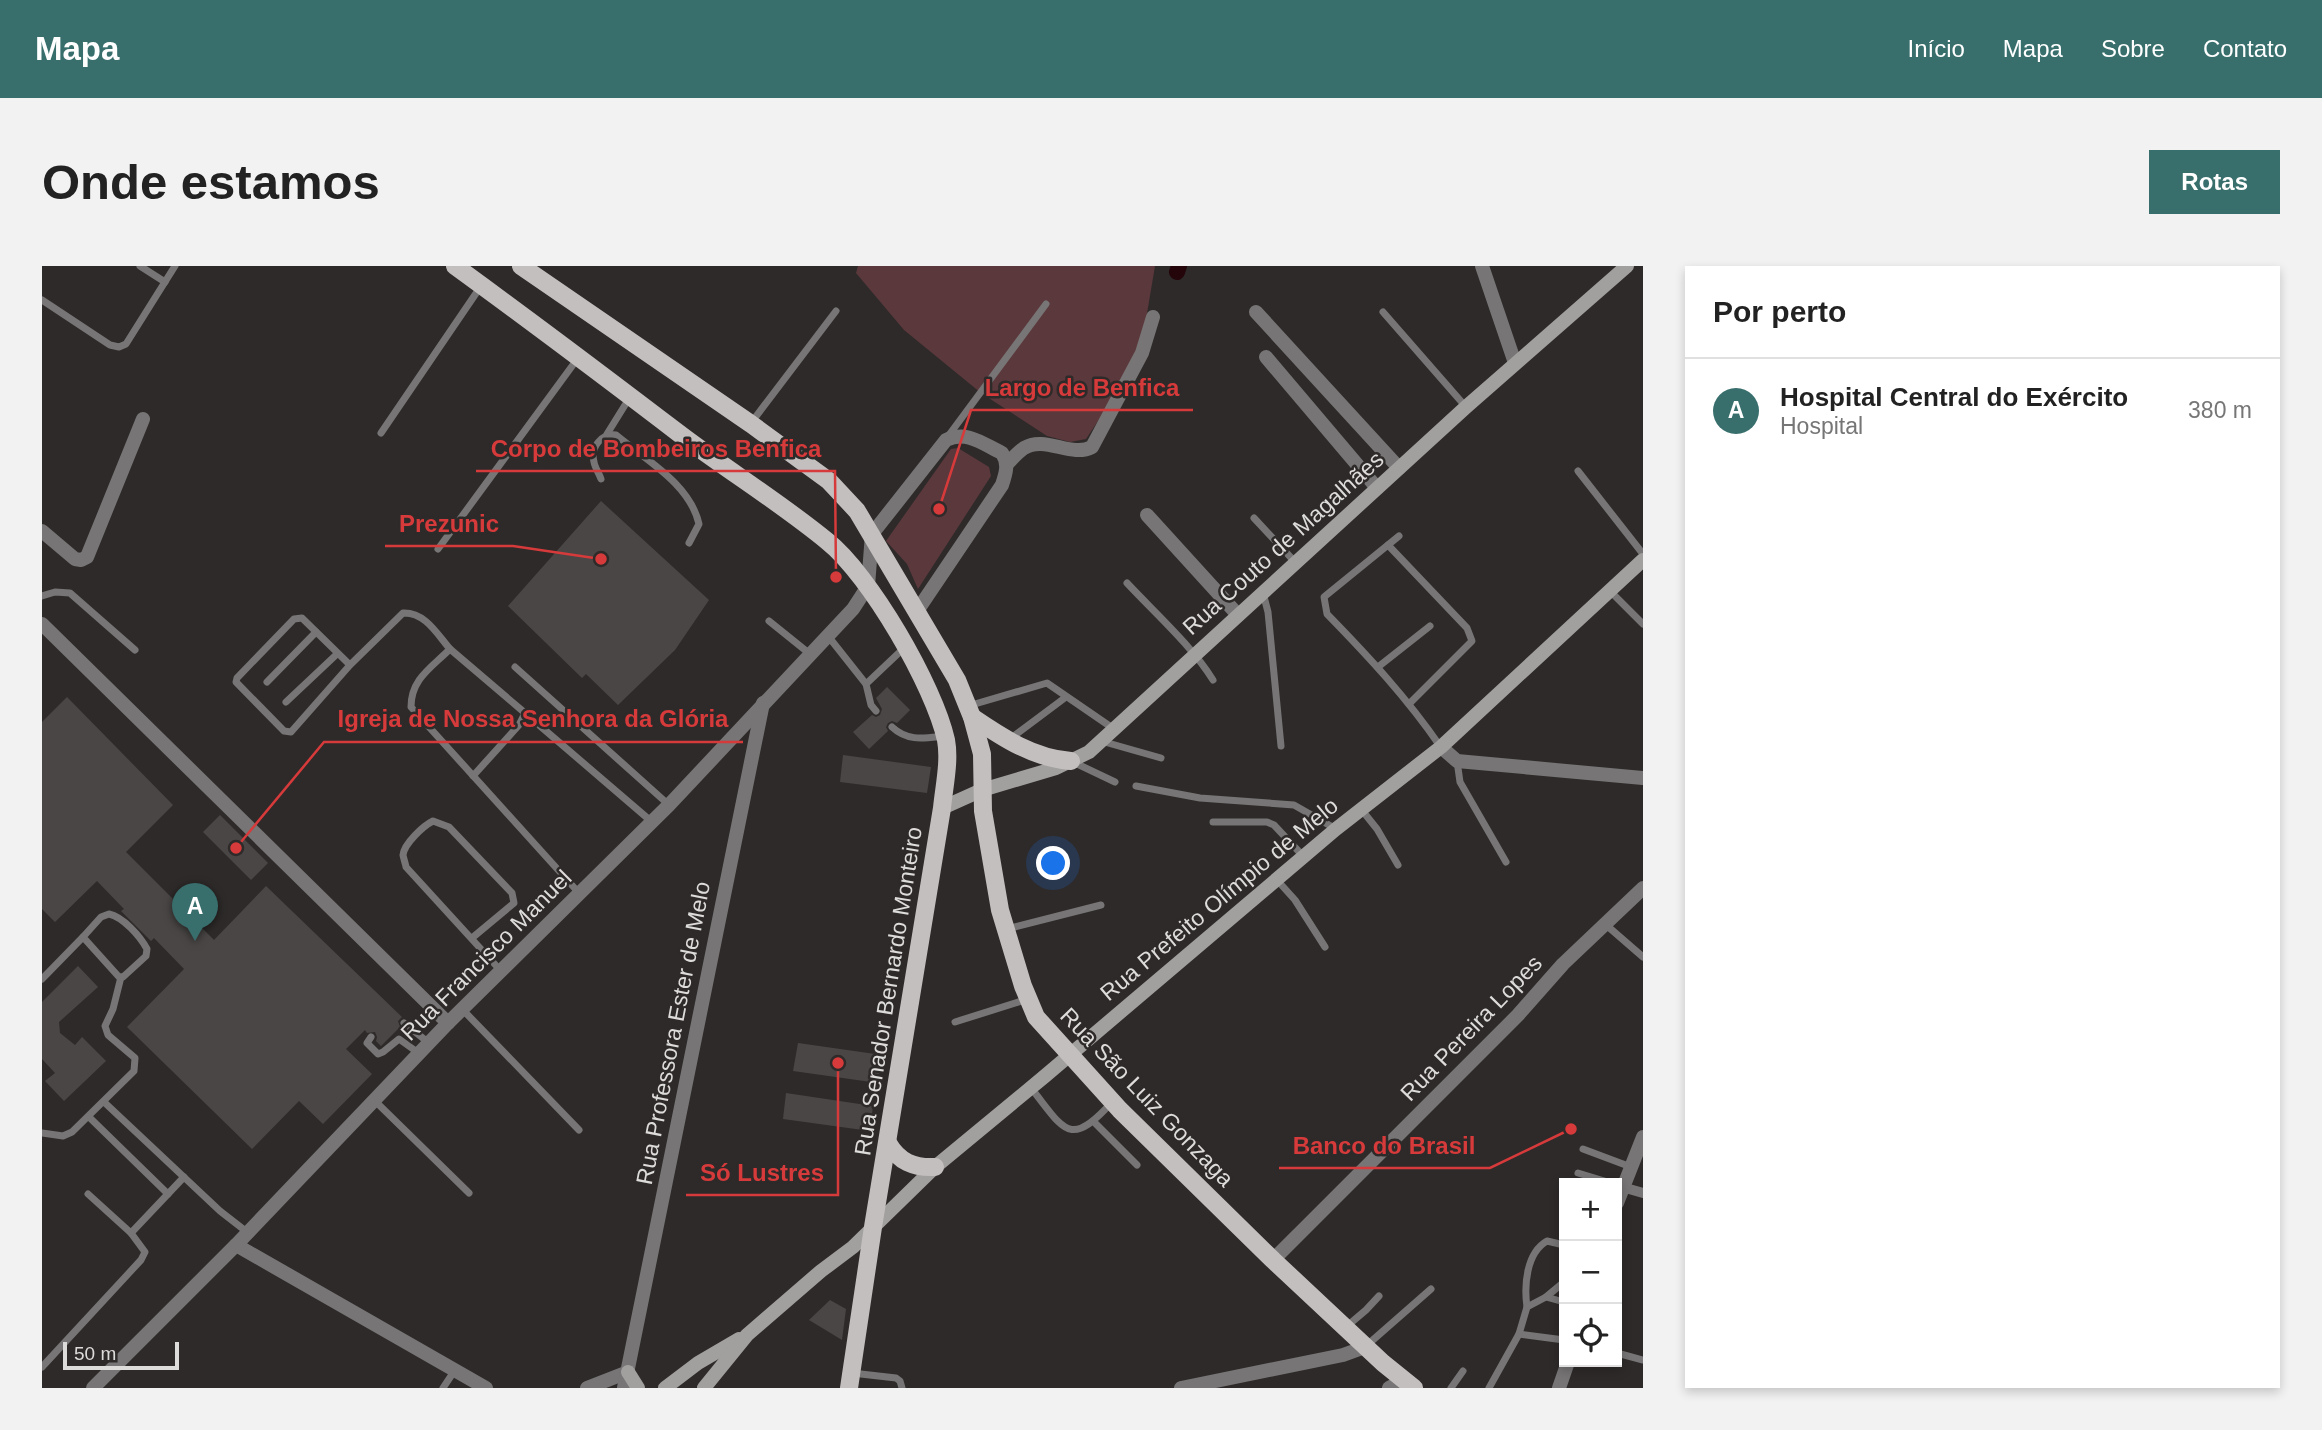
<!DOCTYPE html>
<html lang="pt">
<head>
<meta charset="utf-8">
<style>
	:root { --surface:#fff; --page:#f2f2f2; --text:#222; --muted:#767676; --line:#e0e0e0; --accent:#386f6d }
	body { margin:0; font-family:Arial,sans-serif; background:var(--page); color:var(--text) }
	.controls { position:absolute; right:21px; bottom:21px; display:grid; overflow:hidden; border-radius:0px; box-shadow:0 4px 10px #0003 }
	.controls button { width:63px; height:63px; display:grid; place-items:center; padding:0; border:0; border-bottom:2px solid var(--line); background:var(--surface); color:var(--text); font:35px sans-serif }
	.scale { position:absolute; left:21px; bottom:18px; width:116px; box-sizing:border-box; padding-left:7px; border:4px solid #dedbdb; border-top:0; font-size:19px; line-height:24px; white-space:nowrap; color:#dedbdb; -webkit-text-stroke:5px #2e2a2a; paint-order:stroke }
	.you { position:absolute; left:1012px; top:598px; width:24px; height:24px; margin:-18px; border:5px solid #fff; border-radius:50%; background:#1a73e8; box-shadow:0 0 0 10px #1a73e833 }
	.badge { display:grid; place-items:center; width:46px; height:46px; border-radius:50%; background:var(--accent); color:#fff; font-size:23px; font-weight:700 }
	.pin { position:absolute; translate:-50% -58px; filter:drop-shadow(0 2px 4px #0008) }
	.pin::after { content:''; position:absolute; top:37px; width:24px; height:21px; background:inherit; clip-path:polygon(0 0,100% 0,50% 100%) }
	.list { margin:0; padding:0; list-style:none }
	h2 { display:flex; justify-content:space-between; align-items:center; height:91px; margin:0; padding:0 28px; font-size:30px }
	h2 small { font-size:23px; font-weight:400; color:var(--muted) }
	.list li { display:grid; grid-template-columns:46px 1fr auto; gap:21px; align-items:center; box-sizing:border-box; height:105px; padding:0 28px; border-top:2px solid var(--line) }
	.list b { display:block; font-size:26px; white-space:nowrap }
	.list p { margin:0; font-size:23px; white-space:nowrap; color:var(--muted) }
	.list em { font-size:23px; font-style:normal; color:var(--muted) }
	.icon { flex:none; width:38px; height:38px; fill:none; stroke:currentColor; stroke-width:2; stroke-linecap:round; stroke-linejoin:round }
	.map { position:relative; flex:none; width:1601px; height:1122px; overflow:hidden; border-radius:0px }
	header { display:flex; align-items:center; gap:42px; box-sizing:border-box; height:98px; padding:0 35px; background:var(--accent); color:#fff }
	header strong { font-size:33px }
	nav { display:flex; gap:38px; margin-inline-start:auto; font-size:24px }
	.intro { display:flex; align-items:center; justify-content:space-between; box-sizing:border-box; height:168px; padding:0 42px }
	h1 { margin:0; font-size:49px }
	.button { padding:18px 32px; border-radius:0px; background:var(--accent); color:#fff; font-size:24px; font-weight:700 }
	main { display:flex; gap:42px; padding:0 42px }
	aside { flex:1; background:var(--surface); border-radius:0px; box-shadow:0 4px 10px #0003 }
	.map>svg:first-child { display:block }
	.green { fill:#5b383c }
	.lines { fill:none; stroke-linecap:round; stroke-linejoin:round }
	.canal { stroke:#23050a; stroke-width:16 }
	.building { fill:#4a4646 }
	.service { stroke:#777575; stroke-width:7 }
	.pedestrian { stroke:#777575; stroke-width:10 }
	.minor { stroke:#777575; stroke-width:14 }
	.tertiary { stroke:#777575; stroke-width:14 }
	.secondary { stroke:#a29f9f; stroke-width:14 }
	.primary { stroke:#c3bfbf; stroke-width:18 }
	.labels { text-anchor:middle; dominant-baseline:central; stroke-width:5; stroke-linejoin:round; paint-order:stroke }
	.street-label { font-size:23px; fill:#dedbdb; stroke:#2e2a2a }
	.leader { fill:none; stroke:#d73a3a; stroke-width:2.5 }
	.callout-dot { fill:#d73a3a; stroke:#2e2a2a; stroke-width:2.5 }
	.callout-label { font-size:24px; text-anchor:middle; font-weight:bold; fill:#d73a3a; stroke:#2e2a2a; stroke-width:5; stroke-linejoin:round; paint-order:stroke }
</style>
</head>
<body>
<header>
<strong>Mapa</strong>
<nav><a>Início</a><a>Mapa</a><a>Sobre</a><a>Contato</a></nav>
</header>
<div class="intro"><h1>Onde estamos</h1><a class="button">Rotas</a></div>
<main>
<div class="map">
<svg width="1601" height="1122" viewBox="0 0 1601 1122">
	<rect width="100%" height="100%" fill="#2e2a2a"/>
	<g class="green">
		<polygon points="816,0 1113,0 1101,71 1092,101 1044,173 1028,176 1005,170 939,127 862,64 814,7"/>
		<polygon points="916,182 947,201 949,210 876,323 865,298 844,275 909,183"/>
	</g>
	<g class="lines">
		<polyline class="canal" points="1135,6 1137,0"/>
	</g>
	<g class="building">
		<polygon points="559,235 667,334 633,384 576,439 544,408 540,412 466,340"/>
		<polygon points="845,421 868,444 855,457 850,455 846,457 844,461 846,465 827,483 811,466 830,449 834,451 838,449 840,443 834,432"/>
		<polygon points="25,431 131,539 84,586 172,674 224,620 360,751 356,755 358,761 339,780 334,775 335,771 333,766 325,767 323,764 304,783 330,808 281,858 257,835 210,883 85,761 142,703 112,672 109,675 79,645 82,643 55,615 13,656 0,643 0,456"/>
		<polygon points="801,489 889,501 885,527 798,516"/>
		<polygon points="178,549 226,597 209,614 161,566"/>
		<polygon points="36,700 56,721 17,756 18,767 33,779 40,771 64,795 22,835 3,815 13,807 0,793 0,736"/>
		<polygon points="756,777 840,789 836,817 751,805"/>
		<polygon points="744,827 831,840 828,865 741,853"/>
		<polygon points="788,1034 804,1043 800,1074 767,1054"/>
	</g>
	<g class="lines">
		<g class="service">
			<polyline points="98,0 123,16"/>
			<polyline points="0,34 68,79 77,81 84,78 133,0"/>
			<polyline points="1341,46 1424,141"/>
			<polyline points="709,157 794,45"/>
			<polyline points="339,167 439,20"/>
			<polyline points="565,168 588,131"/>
			<polyline points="907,169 1004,38"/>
			<polyline points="1536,205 1601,288"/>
			<path d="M559,213c-2,-6 -6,-11 -7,-17 -4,-15 8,-29 22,-27 30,25 74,49 83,89l-10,19"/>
			<polyline points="1212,252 1253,296"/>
			<path d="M1357,270l-75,61 3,17c41,42 80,84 113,132"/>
			<polyline points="1346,279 1425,362 1430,375 1367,438"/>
			<polyline points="396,283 536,92"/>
			<path d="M1085,317c28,30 65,63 86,97"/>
			<polyline points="1568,325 1601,358"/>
			<polyline points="1221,327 1226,346 1239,480"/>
			<polyline points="0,330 13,326 28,327 93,384"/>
			<polyline points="727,355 768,388"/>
			<polyline points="786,370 824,418"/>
			<polyline points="408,383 483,447 477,459 431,510"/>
			<path d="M308,399l-48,-47 -8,1 -57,59 -1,4 48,49 7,1 59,-67 53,-52c22,-1 34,21 47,36 -19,19 -39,30 -39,58l168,186"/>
			<polyline points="473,401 627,539"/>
			<polyline points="1336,401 1388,360"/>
			<polyline points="225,416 274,366"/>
			<polyline points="244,436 295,388"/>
			<polyline points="926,440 1005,417 1072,463"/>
			<polyline points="834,445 829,439 824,418 862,382"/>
			<polyline points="483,447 610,556"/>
			<path d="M850,461c16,15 33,11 52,9"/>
			<polyline points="969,472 1024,431"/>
			<polyline points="1059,475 1119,492"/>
			<polyline points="1029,495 1073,516"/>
			<polyline points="1415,495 1418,516 1464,596"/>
			<polyline points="1094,520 1158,532 1252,539 1294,563"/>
			<polyline points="1319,543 1335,563 1356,599"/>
			<polyline points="1171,556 1225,556 1232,559 1261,590"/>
			<polyline points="1235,614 1253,634 1283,681"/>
			<path d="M67,648c14,3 31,22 38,35l-1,7 -23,21h-4l-36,-40 18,-20z"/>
			<polyline points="1563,658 1601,691"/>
			<polyline points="965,663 1059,639"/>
			<path d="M430,672l42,-35 -2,-10 -63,-66 -16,-6c-10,5 -29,23 -30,34 0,1 3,11 3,12l95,104"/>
			<polyline points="0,713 41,671"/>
			<polyline points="420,743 537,864"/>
			<polyline points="913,756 986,733"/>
			<polyline points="362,757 387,777"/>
			<polyline points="329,771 325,777 336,788 341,786 357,773 378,788"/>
			<path d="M989,822c33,41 38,62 81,14"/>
			<polyline points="333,835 427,927"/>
			<polyline points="62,836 178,945 205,966"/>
			<polyline points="47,851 126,928"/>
			<polyline points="1052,856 1095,899"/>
			<polyline points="0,867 21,870 30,866 92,805 93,792 66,769 63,760 71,743 79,711"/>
			<polyline points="1541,883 1589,901"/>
			<polyline points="1536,907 1569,917"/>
			<polyline points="89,967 142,911"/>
			<polyline points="1504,1031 1522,1036"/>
			<path d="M1485,1041c-3,-21 -1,-54 20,-66l17,4"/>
			<polyline points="1304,1061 1324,1044 1337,1030"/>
			<polyline points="1477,1068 1522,1074"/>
			<polyline points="1324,1080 1389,1023"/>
			<polyline points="1575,1087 1601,1094"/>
			<polyline points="0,1101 99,994 103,986 89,967 46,928"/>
			<polyline points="810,1107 854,1112 858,1115 860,1122"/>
			<polyline points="401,1122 413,1104"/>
			<polyline points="1409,1122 1421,1105"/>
			<polyline points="1447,1122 1477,1068 1485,1041 1504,1031 1522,1016"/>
		</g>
		<polyline class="pedestrian" points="1580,921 1601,927"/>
		<g class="minor">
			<polyline points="1440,0 1473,97"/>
			<polyline points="1214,46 1357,202"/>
			<polyline points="1224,91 1335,222"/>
			<path d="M965,198c5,-5 11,-12 17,-16 21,-13 47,10 68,-1l50,-94 11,-36"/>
			<polyline points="1105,249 1196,349"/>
			<polyline points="0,265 33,293 39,294 45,291 101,153"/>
			<path d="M830,268l74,-94c21,-10 37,4 56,13 7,11 4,20 0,32l-85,126"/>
			<polyline points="0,358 406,757"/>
			<polyline points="1399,481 1415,495 1601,512"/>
			<polyline points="1231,994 1476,749 1521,698 1601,622"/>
			<polyline points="51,1122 194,979"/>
			<polyline points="545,1122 586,1106"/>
			<polyline points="1139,1122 1301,1089 1323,1081"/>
			<polyline points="1347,1122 1362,1114"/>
		</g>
		<g class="tertiary">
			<polyline points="1575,937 1601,871"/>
			<polyline points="444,1122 194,979 406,757 627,539 811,343 826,320 830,268"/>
			<polyline points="582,1122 721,437"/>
			<polyline points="1517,1122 1526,1096"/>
		</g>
		<g class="secondary">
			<polyline points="900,542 940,524 1014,502 1047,486 1424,141 1585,0"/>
			<polyline points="586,1106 596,1122"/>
			<polyline points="623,1122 656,1097 697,1073"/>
			<polyline points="662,1122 705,1069 779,1005 811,981 893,901 1003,810 1294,563 1399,481 1601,294"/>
		</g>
		<g class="primary">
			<path d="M413,0c77,56 154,114 230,172 47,35 97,66 142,103 43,34 107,145 119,199 4,21 -2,47 -4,68l-69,419 -24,161"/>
			<polyline points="479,0 709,158 787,215 815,245 915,414 930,451 940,488 941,545 958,644 981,720 994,751 1078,844 1231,994 1341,1097 1372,1122"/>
			<path d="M930,451c31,21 61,41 99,44"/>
			<path d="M846,877c11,19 26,25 47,24"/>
		</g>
	</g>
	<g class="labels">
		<g class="street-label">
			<text transform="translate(1241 277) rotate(-42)">Rua Couto de Magalhães</text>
			<text transform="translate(1177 633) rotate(-40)">Rua Prefeito Olímpio de Melo</text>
			<text transform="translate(444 689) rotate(-45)">Rua Francisco Manuel</text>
			<text transform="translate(846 725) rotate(-81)">Rua Senador Bernardo Monteiro</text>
			<text transform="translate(1429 762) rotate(-46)">Rua Pereira Lopes</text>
			<text transform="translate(631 767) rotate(-79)">Rua Professora Ester de Melo</text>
			<text transform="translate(1105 831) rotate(46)">Rua São Luiz Gonzaga</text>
		</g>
	</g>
	<path class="leader" d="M897 243L929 144H1151M794 311L793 205H434M559 293L471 280H343M194 582L282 476H701M1529 863L1448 902H1237M796 797L796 929H644"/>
	<g class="callout-dot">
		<circle cx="897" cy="243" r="7"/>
		<circle cx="794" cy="311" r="7"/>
		<circle cx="559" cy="293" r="7"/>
		<circle cx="194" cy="582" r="7"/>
		<circle cx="1529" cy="863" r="7"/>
		<circle cx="796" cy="797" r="7"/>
	</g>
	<g class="callout-label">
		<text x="1040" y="130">Largo de Benfica</text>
		<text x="614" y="191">Corpo de Bombeiros Benfica</text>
		<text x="407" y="266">Prezunic</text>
		<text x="491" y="461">Igreja de Nossa Senhora da Glória</text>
		<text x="1342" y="888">Banco do Brasil</text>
		<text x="720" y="915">Só Lustres</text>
	</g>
</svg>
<div class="controls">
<button>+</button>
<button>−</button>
<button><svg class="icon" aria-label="locate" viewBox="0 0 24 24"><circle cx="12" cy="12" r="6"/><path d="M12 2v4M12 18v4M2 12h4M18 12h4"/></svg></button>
</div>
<div class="scale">50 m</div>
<div class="you"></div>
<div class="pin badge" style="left:153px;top:675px">A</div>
</div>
<aside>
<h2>Por perto<small></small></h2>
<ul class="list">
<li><span class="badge">A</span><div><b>Hospital Central do Exército</b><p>Hospital</p></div><em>380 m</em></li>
</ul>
</aside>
</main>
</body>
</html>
